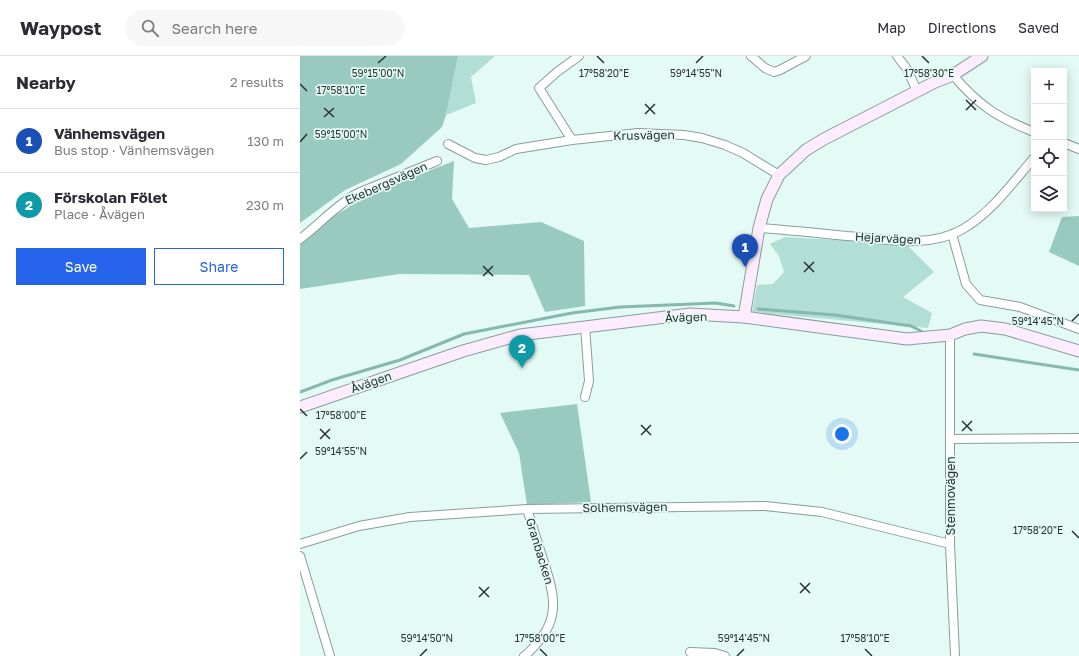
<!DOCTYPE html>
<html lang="en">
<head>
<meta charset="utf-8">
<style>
	:root { --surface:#fff; --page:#f7f7f7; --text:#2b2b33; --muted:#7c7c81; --line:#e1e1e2; --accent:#2563eb }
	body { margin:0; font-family:"Golos Text",sans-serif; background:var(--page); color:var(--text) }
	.controls { position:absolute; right:12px; top:12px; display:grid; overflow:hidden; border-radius:0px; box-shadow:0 2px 10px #0003 }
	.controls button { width:36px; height:36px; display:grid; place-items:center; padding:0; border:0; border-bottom:1px solid var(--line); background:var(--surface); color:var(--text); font:20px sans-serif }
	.you { position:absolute; left:542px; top:378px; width:14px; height:14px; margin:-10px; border:3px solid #fff; border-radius:50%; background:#1a73e8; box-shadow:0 0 0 6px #1a73e833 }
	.badge { display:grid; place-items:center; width:26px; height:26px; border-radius:50%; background:var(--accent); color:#fff; font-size:13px; font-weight:700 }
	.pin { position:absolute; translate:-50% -33px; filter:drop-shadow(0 1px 2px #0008) }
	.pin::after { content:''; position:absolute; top:21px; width:14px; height:12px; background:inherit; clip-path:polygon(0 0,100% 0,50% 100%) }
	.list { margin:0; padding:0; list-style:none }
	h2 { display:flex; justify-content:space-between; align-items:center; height:52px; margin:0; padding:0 16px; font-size:17px }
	h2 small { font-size:13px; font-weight:400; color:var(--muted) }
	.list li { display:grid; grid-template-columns:26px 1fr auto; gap:12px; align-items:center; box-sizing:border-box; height:64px; padding:0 16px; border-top:1px solid var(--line) }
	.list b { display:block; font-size:15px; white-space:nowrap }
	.list p { margin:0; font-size:13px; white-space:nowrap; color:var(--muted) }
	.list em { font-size:13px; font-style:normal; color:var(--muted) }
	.actions { display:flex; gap:8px; padding:12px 16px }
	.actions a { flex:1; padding:9px 0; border:1px solid var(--accent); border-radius:0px; text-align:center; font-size:14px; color:var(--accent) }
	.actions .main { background:var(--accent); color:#fff }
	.icon { flex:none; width:22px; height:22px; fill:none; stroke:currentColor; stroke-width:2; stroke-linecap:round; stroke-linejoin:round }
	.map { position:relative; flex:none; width:779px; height:600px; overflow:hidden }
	header { display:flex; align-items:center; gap:24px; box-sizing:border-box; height:56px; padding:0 20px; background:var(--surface); border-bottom:1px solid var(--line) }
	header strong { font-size:19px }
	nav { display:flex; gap:22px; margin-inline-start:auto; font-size:14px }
	.search { width:280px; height:36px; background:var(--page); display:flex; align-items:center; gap:10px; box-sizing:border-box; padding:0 14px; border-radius:22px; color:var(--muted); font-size:15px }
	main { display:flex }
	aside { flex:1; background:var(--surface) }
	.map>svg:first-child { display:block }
	.green { fill:#b1ded5 }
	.forest { fill:#98cac0 }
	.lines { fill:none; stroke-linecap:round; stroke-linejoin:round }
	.stream { stroke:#86b8ae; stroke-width:3 }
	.street-casing { stroke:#899d99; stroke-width:10 }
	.secondary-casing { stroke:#899d99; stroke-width:13 }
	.street { stroke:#fff; stroke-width:8 }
	.secondary { stroke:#fdecfe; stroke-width:11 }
	.ticks { fill:none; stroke:#2b3331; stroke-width:1.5 }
	.labels { text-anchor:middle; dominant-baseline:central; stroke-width:3.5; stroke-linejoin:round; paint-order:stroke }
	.street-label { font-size:12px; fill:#2b3331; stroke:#e4faf5 }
	.ticks-label { font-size:10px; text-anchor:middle; fill:#2b3331; stroke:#e4faf5; stroke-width:3.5; stroke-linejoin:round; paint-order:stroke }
</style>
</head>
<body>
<header>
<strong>Waypost</strong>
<div class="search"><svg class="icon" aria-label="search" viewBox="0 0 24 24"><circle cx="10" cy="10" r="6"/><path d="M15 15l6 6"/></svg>Search here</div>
<nav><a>Map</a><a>Directions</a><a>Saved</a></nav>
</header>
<main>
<aside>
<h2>Nearby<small>2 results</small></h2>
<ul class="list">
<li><span class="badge" style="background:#1a4fb4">1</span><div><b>Vänhemsvägen</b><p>Bus stop · Vänhemsvägen</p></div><em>130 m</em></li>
<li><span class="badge" style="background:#0f9aa8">2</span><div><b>Förskolan Fölet</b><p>Place · Åvägen</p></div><em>230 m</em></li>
</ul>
<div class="actions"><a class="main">Save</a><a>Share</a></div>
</aside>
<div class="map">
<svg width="779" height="600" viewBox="0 0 779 600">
	<rect width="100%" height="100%" fill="#e4faf5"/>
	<g class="green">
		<polygon points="158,0 195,0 171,21 176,47 146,59"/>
		<polygon points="485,181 606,188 634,216 603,241 632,257 628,272 452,256 457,229 473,228 484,216 479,200 470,188"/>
	</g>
	<g class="forest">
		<polygon points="0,0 158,0 146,59 142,71 101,108 45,134 0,167"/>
		<polygon points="154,105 152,143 169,172 241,166 284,185 285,250 245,256 229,219 99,218 0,233 0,188 26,165 72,137"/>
		<polygon points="779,160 779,210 749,196 762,161"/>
		<polygon points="277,348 291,446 227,449 219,397 200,357"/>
	</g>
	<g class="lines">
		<g class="stream">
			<polyline points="458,253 535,259 611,270 621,275"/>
			<polyline points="674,298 779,314"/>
			<polyline points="0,336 32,324 100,304 164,278 272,257 320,251 416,247 434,250"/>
		</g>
		<defs>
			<g id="street">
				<polyline points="451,0 465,12 474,16 480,14 506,0"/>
				<polyline points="597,0 607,13 617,35"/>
				<path d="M653,19c25,30 45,43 81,57"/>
				<polyline points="272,84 239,32 257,16 279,0"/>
				<polyline points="764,87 779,93"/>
				<polyline points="148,88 175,102 186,104 199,101 216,93 272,84 338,77 384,79 402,82 425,89 443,97 479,119"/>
				<path d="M459,172c29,2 59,5 88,8 37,3 82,13 116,-7 29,-17 50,-47 71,-71"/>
				<polyline points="652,178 666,228 680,244 720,251 779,273"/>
				<path d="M0,183c20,-15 36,-34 58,-46l79,-32"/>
				<polyline points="650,279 650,488 655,600"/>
				<polyline points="285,341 289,325 285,270"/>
				<polyline points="650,383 779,382"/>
				<polyline points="0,488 59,470 110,461 227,453 465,450 522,456 650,488"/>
				<polyline points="0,500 30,600"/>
				<polyline points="390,596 415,597 425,600"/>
				<path d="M224,600c5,-3 9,-8 13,-13 26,-28 15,-55 5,-87 -5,-16 -10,-31 -15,-47"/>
			</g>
			<g id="secondary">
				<polyline points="444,261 459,172 467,143 479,119 506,94 524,83 635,26 653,19 682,0"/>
				<polyline points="0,351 163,295 220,279 390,258 444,261 607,283 650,279 665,273 681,270 705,273 779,295"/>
			</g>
		</defs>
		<use href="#street" class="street-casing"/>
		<use href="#secondary" class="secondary-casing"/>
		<use href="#street" class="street"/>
		<use href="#secondary" class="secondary"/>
	</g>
	<path class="ticks" d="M297,0l7,7M622,0l7,7M78,7l8,-7M396,7l7,-7M0,28l7,7M666,44l10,10M345,48l10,10M24,52l10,9M666,54l10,-10M345,58l10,-10M24,61l10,-9M0,86l7,-8M504,206l10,10M183,210l10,10M504,216l10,-10M183,220l10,-10M772,265l7,-7M0,353l7,7M662,365l10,10M341,369l10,10M20,373l10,10M662,375l10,-10M341,379l10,-10M20,383l10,-10M0,403l7,-7M772,475l7,7M500,527l10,10M179,531l10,10M500,537l10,-10M179,541l10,-10M240,593l7,7M565,593l7,7M120,600l7,-7M437,600l7,-7"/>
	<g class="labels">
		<g class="street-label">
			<text transform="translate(344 79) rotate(-1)">Krusvägen</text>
			<text transform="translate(86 127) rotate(-24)">Ekebergsvägen</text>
			<text transform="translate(588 182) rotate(3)">Hejarvägen</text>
			<text transform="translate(386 261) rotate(-2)">Åvägen</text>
			<text transform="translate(71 326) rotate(-19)">Åvägen</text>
			<text transform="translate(650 440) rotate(-90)">Stenmovägen</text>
			<text transform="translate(325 451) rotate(-1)">Solhemsvägen</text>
			<text transform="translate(240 495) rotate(73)">Granbacken</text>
		</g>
	</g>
	<g class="ticks-label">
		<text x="629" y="21">17°58'30"E</text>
		<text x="78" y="21">59°15'00"N</text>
		<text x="304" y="21">17°58'20"E</text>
		<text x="396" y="21">59°14'55"N</text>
		<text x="41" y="38">17°58'10"E</text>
		<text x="41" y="82">59°15'00"N</text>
		<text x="738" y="269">59°14'45"N</text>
		<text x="41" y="363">17°58'00"E</text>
		<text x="41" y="399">59°14'55"N</text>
		<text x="738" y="478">17°58'20"E</text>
		<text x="127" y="586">59°14'50"N</text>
		<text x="444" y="586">59°14'45"N</text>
		<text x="240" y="586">17°58'00"E</text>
		<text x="565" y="586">17°58'10"E</text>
	</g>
</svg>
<div class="controls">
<button>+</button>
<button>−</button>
<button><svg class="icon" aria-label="locate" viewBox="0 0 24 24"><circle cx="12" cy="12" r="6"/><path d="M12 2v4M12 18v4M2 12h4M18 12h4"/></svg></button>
<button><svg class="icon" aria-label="layers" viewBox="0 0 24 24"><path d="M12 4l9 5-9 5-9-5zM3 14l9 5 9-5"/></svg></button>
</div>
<div class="you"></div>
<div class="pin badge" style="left:445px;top:211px;background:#1a4fb4">1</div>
<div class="pin badge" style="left:222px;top:312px;background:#0f9aa8">2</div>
</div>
</main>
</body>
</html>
